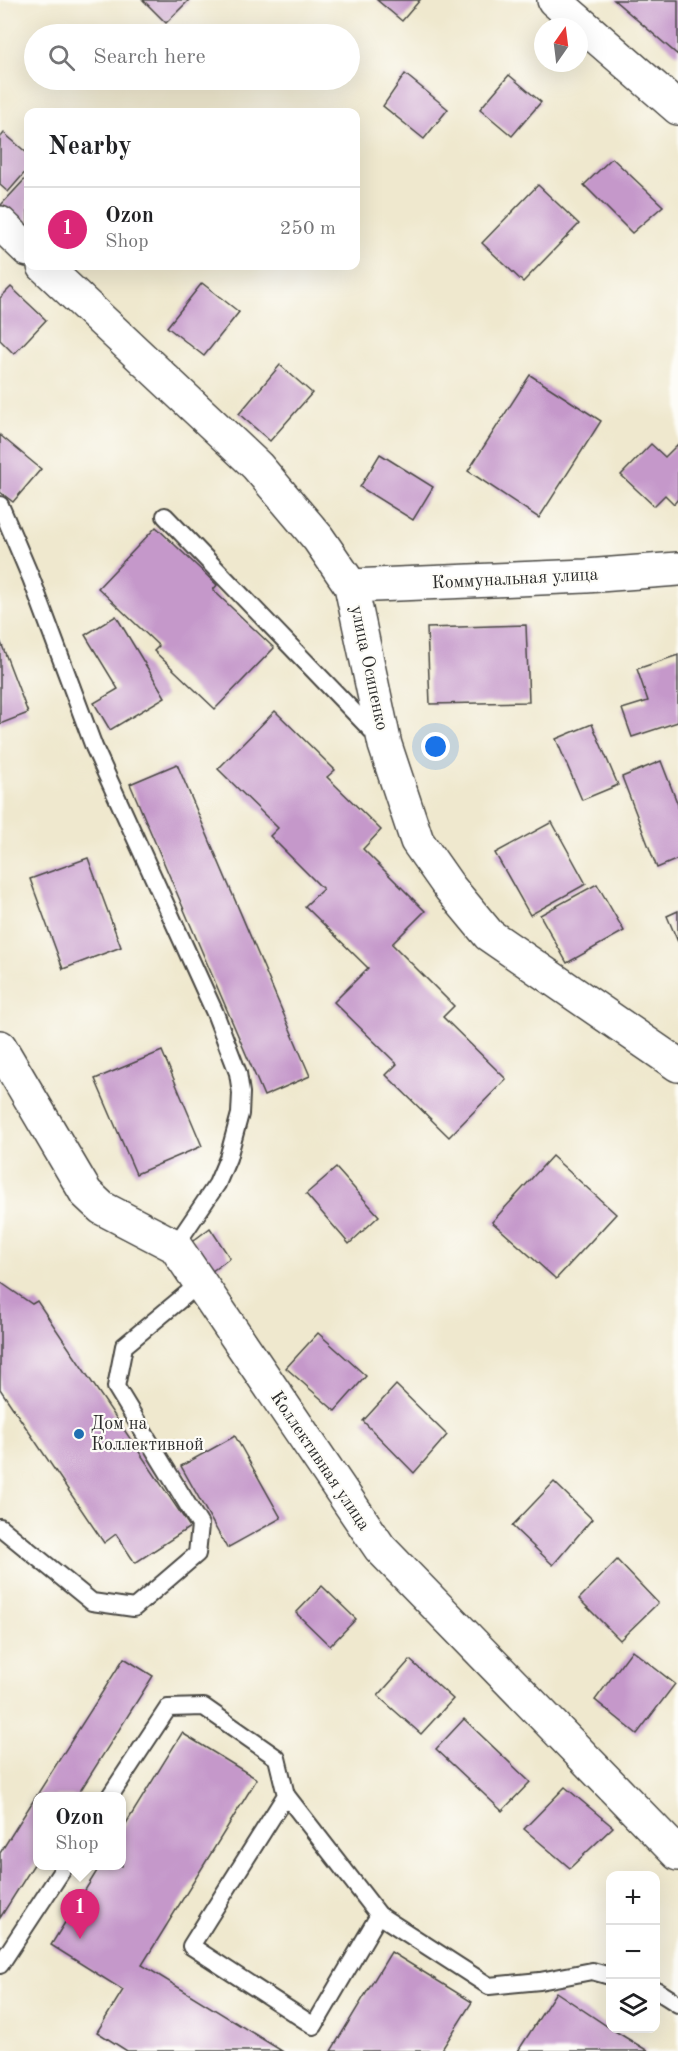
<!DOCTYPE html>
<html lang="en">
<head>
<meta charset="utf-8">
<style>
	:root { --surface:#fff; --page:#f6f6f6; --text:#202124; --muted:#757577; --line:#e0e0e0; --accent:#db2777 }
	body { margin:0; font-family:"Old Standard TT",serif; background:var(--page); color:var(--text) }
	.controls { position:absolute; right:18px; bottom:18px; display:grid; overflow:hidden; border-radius:12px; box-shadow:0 6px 24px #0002 }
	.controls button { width:54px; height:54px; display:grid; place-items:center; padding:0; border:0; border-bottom:2px solid var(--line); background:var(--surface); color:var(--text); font:30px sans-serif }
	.compass { position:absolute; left:534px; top:18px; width:54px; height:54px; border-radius:50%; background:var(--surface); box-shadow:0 6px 24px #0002; rotate:14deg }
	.you { position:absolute; left:436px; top:747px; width:21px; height:21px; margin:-15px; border:4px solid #fff; border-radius:50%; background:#1a73e8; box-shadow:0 0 0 9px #1a73e833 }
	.badge { display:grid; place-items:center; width:39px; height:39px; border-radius:50%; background:var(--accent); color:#fff; font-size:20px; font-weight:700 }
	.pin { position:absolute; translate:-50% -50px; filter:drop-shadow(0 2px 3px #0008) }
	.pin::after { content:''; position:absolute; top:32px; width:21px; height:18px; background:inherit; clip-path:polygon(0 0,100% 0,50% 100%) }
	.popup { position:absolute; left:33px; top:1792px; width:93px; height:78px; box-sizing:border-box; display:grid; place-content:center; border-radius:12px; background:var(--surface); filter:drop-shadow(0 2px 4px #0005); font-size:20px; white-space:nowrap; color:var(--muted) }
	.popup b { font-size:22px; color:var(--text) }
	.popup::after { content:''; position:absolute; left:50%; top:100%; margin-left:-12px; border:12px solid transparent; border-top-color:var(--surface) }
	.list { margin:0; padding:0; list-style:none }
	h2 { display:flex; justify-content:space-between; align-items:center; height:78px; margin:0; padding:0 24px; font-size:26px }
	h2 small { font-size:20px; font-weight:400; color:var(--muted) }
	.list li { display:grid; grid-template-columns:39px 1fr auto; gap:18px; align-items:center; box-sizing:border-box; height:84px; padding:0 24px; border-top:2px solid var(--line) }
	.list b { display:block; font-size:22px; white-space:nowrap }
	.list p { margin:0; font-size:20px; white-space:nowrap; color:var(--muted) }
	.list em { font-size:20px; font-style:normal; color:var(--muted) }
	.icon { flex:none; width:33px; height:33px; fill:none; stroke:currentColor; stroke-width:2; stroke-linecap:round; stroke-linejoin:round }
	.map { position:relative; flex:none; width:678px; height:2051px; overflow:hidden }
	.search { position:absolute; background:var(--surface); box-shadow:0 6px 24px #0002; left:24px; top:24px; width:336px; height:66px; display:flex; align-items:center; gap:15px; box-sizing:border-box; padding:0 21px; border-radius:33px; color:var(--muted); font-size:22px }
	.panel { position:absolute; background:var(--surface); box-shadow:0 6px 24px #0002; left:24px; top:108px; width:336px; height:162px; border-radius:12px }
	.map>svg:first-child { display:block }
	.building { fill:#c598ca }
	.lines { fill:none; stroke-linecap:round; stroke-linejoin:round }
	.service-casing { stroke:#484743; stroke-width:20 }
	.minor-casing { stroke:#484743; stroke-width:36 }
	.service { stroke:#fff; stroke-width:16 }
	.minor { stroke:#fff; stroke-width:33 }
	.poi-dot { fill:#1f6fb2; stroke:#fdfcf7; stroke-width:2 }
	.labels { text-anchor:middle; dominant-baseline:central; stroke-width:4.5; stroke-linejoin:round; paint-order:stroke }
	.street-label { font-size:18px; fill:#2b2b2b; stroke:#fdfcf7 }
	.poi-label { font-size:18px; fill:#2b2b2b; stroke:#fdfcf7; text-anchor:start }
</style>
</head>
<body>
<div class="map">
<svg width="678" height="2051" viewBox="0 0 678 2051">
	<rect width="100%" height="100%" fill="#fdfcf7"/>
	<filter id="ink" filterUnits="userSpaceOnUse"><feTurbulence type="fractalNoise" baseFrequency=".0167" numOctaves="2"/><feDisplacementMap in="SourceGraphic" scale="12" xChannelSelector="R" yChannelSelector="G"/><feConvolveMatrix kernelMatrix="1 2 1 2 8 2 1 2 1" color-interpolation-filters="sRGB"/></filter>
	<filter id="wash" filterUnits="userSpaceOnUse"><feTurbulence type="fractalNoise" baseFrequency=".008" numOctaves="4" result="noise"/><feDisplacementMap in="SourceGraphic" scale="24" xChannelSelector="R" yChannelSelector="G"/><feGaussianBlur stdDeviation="1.35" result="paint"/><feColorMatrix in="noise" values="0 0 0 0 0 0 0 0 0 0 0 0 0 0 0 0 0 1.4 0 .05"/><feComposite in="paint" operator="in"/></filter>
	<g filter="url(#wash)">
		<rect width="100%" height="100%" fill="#efe8ce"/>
		<g id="blocks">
			<g class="building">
				<polygon points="143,0 189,0 166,23"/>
				<polygon points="377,0 420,0 402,21"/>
				<polygon points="614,0 678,0 678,55"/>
				<polygon points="405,74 448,109 424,139 383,106"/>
				<polygon points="509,75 541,102 512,136 480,109"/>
				<polygon points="4,133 28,154 28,169 8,192 0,185 0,138"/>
				<polygon points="612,158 663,206 632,233 584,185"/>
				<polygon points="28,176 28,225 26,228 1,205"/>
				<polygon points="538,185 579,224 523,282 482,243"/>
				<polygon points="202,283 239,312 204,356 167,327"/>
				<polygon points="11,287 46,320 14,354 0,340 0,298"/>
				<polygon points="280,365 312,393 270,441 239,414"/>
				<polygon points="530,375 601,421 539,518 468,471"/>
				<polygon points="0,435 41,469 13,502 0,492"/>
				<polygon points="651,444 665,457 678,444 678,499 674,504 665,495 654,506 621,475"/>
				<polygon points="380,454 433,487 413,520 360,487"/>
				<polygon points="156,527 217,585 213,590 274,648 215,709 154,651 159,646 98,588"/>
				<polygon points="116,616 165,697 110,730 94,703 118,689 85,635"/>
				<polygon points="526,625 529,702 430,704 427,628"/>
				<polygon points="0,640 28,713 0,724"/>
				<polygon points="678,655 678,722 632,737 622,709 648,701 637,669"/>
				<polygon points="275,711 335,770 327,777 381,830 363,849 425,911 392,944 454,1006 443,1017 506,1079 449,1137 386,1075 397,1064 334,1002 368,968 305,906 323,889 270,836 278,828 218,769"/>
				<polygon points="592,724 618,785 582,800 556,739"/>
				<polygon points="661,761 678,805 678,859 657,868 622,777"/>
				<polygon points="177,764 310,1076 264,1096 130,784"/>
				<polygon points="552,822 586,884 530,915 495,853"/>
				<polygon points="88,858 121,947 63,969 30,879"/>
				<polygon points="597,884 624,931 567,963 540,915"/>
				<polygon points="678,911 678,942 667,916"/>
				<polygon points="162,1051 202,1146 136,1174 95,1079"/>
				<polygon points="552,1156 616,1214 556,1279 492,1222"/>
				<polygon points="336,1168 379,1216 349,1244 306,1194"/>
				<polygon points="210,1228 230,1258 208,1274 189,1244"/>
				<polygon points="0,1282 32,1304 37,1301 190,1527 135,1563 116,1534 104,1543 0,1389"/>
				<polygon points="318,1333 366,1376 335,1411 286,1368"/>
				<polygon points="396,1385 447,1435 414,1473 363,1421"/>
				<polygon points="235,1436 281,1518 227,1548 181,1466"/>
				<polygon points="554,1482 592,1519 553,1565 512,1526"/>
				<polygon points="617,1560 658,1603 620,1640 579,1599"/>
				<polygon points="322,1586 356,1619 330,1646 296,1613"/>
				<polygon points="632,1650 675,1684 637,1734 595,1700"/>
				<polygon points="124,1658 153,1676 77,1796 38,1796 38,1858 0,1918 0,1853"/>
				<polygon points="410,1660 453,1699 421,1734 378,1696"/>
				<polygon points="464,1719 530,1782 502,1811 436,1749"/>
				<polygon points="182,1733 257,1779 142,1965 282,2051 127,2051 97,2032 123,1990 51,1945 100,1866 122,1866 122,1830"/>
				<polygon points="565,1787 613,1827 570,1868 524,1829"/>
				<polygon points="391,1952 472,2002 441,2051 331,2051"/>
				<polygon points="556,1992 610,2028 648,2051 518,2051"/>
			</g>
		</g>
	</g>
	<g filter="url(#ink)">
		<use href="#blocks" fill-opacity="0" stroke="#484743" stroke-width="1.5"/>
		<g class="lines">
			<defs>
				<g id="service">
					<polyline points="0,505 31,578 94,747 215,1013 238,1073 241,1093 240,1114 228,1158 217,1184 175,1246"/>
					<polyline points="165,516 379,738"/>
					<polyline points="0,1527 92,1602 134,1608 197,1554 200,1525 116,1387 124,1346 200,1283"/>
					<polyline points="286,1795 379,1915 489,1986 540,1981 592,1971 610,1976"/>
					<polyline points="110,1796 168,1708 204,1707 277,1758 286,1795 191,1946 314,2026 379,1915"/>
					<polyline points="0,1965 65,1866"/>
					<polyline points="656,1990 678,2004"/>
				</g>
				<g id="minor">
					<polyline points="554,0 678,108"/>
					<polyline points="0,223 28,250"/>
					<polyline points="44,266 257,466 318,538 351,586 385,745 417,841 450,888 489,935 678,1065"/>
					<polyline points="351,586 586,576 678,569"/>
					<polyline points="0,1047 86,1193 102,1208 175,1246 380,1548 678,1854"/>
				</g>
			</defs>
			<use href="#service" class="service-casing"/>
			<use href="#minor" class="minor-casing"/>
			<use href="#service" class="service"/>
			<use href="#minor" class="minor"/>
		</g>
	</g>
	<circle class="poi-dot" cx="79" cy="1434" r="6"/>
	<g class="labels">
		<g class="street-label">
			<text transform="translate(515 579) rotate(-3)">Коммунальная улица</text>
			<text transform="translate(369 668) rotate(78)">улица Осипенко</text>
			<text transform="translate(320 1461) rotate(56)">Коллективная улица</text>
		</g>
		<g class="poi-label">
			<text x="91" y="1424">Дом на<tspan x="91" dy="21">Коллективной</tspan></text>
		</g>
	</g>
</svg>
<div class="controls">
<button>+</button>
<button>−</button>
<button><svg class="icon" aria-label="layers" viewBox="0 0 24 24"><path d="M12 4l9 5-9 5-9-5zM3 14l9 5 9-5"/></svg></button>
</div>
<svg class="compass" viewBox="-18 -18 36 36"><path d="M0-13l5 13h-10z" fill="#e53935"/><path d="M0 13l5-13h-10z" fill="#757577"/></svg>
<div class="you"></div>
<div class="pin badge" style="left:80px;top:1939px">1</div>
<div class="popup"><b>Ozon</b>Shop</div>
<div class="search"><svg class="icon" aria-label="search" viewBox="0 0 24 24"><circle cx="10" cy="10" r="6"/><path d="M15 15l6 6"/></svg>Search here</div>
<section class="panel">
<h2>Nearby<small></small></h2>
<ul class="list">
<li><span class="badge">1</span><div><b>Ozon</b><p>Shop</p></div><em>250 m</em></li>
</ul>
</section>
</div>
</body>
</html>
